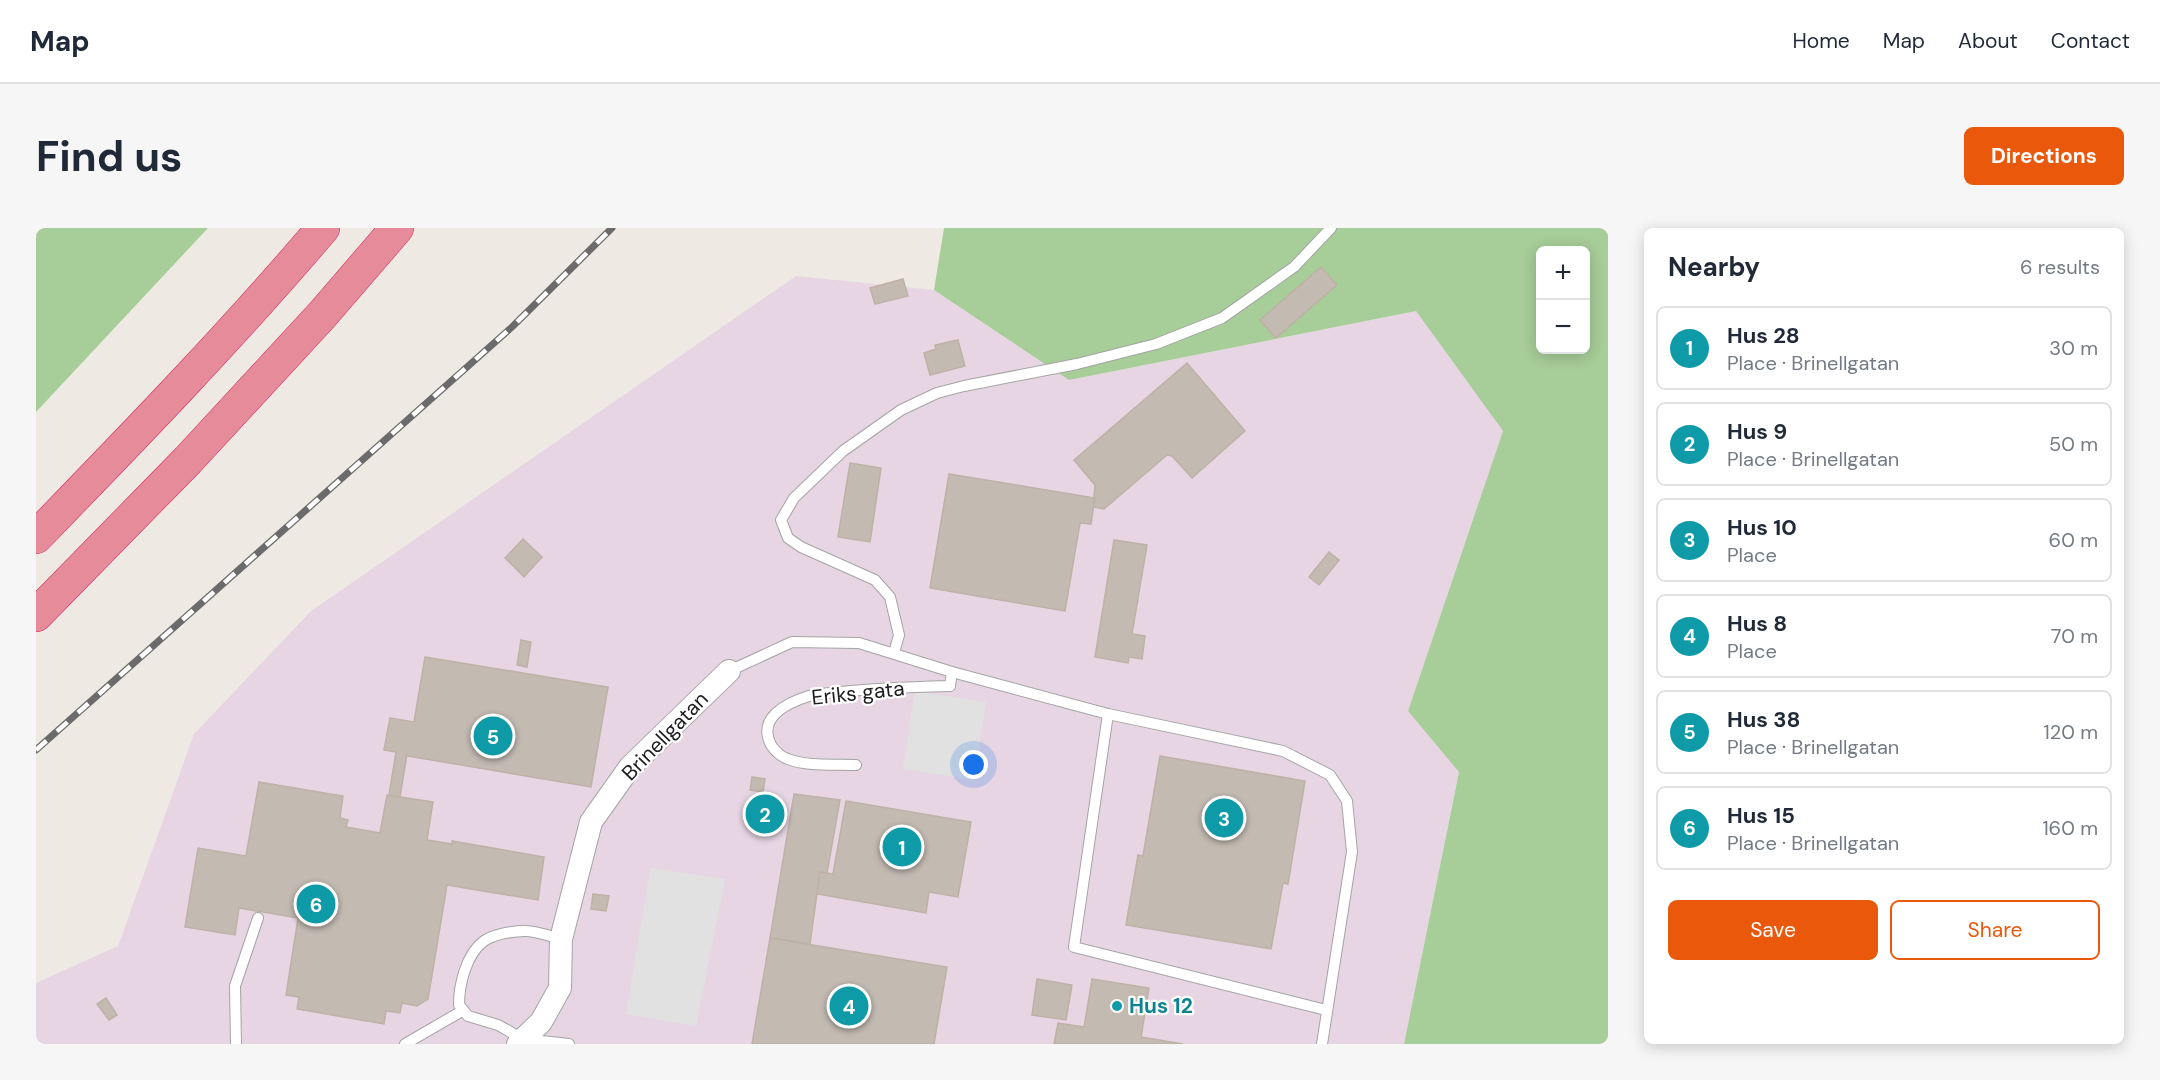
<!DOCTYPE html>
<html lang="en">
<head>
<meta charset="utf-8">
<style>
	:root { --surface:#fff; --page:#f6f6f7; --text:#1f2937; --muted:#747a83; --line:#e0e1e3; --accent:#ea580c }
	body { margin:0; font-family:"DM Sans",sans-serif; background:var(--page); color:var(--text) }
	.controls { position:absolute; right:18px; top:18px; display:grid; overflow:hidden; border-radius:9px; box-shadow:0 3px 15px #0003 }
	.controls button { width:54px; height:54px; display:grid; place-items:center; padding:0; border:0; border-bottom:2px solid var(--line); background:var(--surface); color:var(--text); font:30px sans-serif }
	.you { position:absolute; left:938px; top:537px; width:21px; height:21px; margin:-15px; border:4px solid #fff; border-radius:50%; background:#1a73e8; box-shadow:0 0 0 9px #1a73e833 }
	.badge { display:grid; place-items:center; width:39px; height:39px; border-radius:50%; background:var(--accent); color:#fff; font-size:20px; font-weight:700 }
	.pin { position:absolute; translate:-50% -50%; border:3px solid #fff; box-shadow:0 2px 6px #0006 }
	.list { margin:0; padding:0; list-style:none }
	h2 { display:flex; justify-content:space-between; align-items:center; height:78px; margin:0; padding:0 24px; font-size:26px }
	h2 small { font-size:20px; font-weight:400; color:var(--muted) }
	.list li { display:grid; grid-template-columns:39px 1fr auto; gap:18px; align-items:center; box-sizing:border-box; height:84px; margin:0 12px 12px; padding:0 12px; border:2px solid var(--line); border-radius:9px }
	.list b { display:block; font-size:22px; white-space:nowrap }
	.list p { margin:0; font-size:20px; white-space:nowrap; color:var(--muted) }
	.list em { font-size:20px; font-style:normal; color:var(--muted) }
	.actions { display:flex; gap:12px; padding:18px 24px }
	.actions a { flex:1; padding:14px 0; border:2px solid var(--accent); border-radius:9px; text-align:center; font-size:21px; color:var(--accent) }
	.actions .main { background:var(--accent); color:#fff }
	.map { position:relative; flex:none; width:1572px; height:816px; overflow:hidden; border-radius:9px }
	header { display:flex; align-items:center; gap:36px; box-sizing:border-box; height:84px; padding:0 30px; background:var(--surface); border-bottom:2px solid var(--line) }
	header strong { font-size:28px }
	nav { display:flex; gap:33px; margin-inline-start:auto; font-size:21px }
	.intro { display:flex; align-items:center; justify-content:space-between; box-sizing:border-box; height:144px; padding:0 36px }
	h1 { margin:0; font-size:42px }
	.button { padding:15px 27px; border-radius:9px; background:var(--accent); color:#fff; font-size:21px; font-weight:700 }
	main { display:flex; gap:36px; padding:0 36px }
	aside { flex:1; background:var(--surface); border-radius:9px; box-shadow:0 3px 15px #0003 }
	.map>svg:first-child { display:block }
	.industrial { fill:#e7d5e3 }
	.forest { fill:#a7cd98; fill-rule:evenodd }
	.parking { fill:#e1e1e1 }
	.building { fill:#c3bab2; stroke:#bfb1a5; stroke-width:1.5 }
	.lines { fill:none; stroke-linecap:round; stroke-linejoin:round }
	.lane-casing { stroke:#a4a4a4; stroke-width:12 }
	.street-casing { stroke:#a4a4a4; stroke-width:24 }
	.highway-casing { stroke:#d62660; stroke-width:34 }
	.lane { stroke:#fff; stroke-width:10 }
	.street { stroke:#fff; stroke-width:22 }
	.highway { stroke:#e58b9a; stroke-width:33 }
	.rail-casing { stroke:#6b6b6b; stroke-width:7 }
	.rail { stroke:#fff; stroke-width:4.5; stroke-dasharray:14; stroke-linecap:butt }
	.culture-dot { fill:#0f9aa8; stroke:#fff; stroke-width:2 }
	.labels { text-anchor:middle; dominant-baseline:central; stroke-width:4.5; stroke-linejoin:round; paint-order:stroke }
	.street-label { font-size:21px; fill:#1d1d1d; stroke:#fff }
	.culture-label { font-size:21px; font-weight:bold; fill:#0d838f; stroke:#fff; text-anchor:start }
</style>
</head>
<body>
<header>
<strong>Map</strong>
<nav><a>Home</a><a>Map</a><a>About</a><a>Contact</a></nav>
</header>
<div class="intro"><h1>Find us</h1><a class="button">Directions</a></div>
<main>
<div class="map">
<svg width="1572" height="816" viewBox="0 0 1572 816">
	<rect width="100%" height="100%" fill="#eeeae3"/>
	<polygon class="industrial" points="760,48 898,62 1033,152 1380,83 1467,203 1372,483 1423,543 1368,816 0,816 0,755 82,718 158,506 275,383"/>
	<g class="forest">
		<polygon points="0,0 172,0 0,184"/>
		<path d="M908,0h664v816h-204l55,-272 -51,-61 95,-280 -87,-120 -347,69 -135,-90zM1504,22h46v100h-46z"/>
	</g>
	<g class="parking">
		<polygon points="879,463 950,474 938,552 867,541"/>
		<polygon points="614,640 689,651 660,798 590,786"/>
	</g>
	<g class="building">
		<polygon points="1285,39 1301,57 1240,110 1224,92"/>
		<polygon points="867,51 872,68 839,76 834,60"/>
		<polygon points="922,112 929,138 894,147 888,125 900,121 899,117"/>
		<polygon points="1151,135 1209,203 1156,250 1136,228 1131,227 1068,281 1057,279 1059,257 1038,232"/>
		<polygon points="814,235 845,240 834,314 802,309"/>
		<polygon points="913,246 1059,270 1055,296 1044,295 1029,383 894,360"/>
		<polygon points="487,311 506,329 488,349 469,330"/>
		<polygon points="1078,312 1111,317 1096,406 1109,408 1106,431 1093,429 1092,435 1059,429"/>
		<polygon points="1293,324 1303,332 1283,357 1273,349"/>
		<polygon points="485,412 495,414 491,439 481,437"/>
		<polygon points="389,429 572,459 555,559 372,528 371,526 364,569 353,567 360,524 348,522 354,490 378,494"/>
		<polygon points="1124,528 1269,553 1252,656 1247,655 1235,721 1090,697 1102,627 1107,628"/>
		<polygon points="716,549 729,551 727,564 714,562"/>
		<polygon points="223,554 307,568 304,590 312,592 310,599 344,605 351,567 397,574 391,612 416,616 416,613 508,629 502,672 411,657 392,771 381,778 366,775 364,785 350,783 348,796 261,781 263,769 250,767 262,690 203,680 199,707 149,699 162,620 210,628"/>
		<polygon points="758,566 804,572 791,645 784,644 774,716 734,710"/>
		<polygon points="810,573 935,594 922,669 893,664 890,685 781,666 784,644 797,646"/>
		<polygon points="724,579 736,580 734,593 722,591"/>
		<polygon points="557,666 573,668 570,683 555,681"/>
		<polygon points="734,710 911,739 898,816 716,816"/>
		<polygon points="1001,751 1036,757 1030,792 996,787"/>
		<polygon points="1056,751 1113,760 1105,809 1147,816 1018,816 1022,795 1048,799"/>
		<polygon points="70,770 81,787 73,792 61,776"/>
	</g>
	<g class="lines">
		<defs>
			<g id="lane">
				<polyline points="858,425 863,407 854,369 839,352 765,319 752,310 745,292 758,270 807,223 865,182 901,165 928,158 1041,136 1120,116 1186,90 1258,39 1295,0"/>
				<polyline points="693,443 756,414 823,415 916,444 1072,486"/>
				<path d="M820,537c-22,-1 -47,2 -68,-6 -6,-2 -13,-8 -17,-14 -14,-27 15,-42 38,-49 10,-3 21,-3 32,-4 36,-4 73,-5 109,-6l2,-14"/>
				<path d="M525,711c-11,-3 -25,-8 -36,-8 -12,0 -31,3 -41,10 -18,13 -25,44 -25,64l9,11 30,9 25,14 46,5"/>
				<polyline points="200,816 199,758 222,690"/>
				<polyline points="369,816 426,783"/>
				<polyline points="1286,816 1316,624 1311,573 1294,547 1247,523 1072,486 1038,719 1290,782"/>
			</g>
			<polyline id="street" points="482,816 505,794 524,760 525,711 555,594 594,539 693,443"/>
			<g id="highway">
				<path d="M0,309c98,-101 196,-202 287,-309"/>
				<polyline points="0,387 152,232 286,87 361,0"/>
			</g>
		</defs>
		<use href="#lane" class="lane-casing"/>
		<use href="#street" class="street-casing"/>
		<use href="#highway" class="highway-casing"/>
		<use href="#lane" class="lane"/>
		<use href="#street" class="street"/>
		<use href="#highway" class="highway"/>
		<defs>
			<polyline id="rail" points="0,522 476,99 576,0"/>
		</defs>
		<use href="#rail" class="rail-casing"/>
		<use href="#rail" class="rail"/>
	</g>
	<circle class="culture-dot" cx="1081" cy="778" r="6"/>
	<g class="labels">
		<g class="street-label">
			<text transform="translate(822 465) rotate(-6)">Eriks gata</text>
			<text transform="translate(629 508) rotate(-46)">Brinellgatan</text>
		</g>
		<g class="culture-label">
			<text x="1093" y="778">Hus 12</text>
		</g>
	</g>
</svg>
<div class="controls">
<button>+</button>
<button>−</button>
</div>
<div class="you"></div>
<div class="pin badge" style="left:866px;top:619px;background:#0f9aa8">1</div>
<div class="pin badge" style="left:729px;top:586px;background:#0f9aa8">2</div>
<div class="pin badge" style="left:1188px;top:590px;background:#0f9aa8">3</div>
<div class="pin badge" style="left:813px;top:778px;background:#0f9aa8">4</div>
<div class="pin badge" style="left:457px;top:508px;background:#0f9aa8">5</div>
<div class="pin badge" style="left:280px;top:676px;background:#0f9aa8">6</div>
</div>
<aside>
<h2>Nearby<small>6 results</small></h2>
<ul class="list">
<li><span class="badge" style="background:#0f9aa8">1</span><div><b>Hus 28</b><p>Place · Brinellgatan</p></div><em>30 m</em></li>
<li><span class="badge" style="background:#0f9aa8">2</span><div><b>Hus 9</b><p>Place · Brinellgatan</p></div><em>50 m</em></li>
<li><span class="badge" style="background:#0f9aa8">3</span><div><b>Hus 10</b><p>Place</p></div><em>60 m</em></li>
<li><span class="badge" style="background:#0f9aa8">4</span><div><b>Hus 8</b><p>Place</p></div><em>70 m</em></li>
<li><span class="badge" style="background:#0f9aa8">5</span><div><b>Hus 38</b><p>Place · Brinellgatan</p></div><em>120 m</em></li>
<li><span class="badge" style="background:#0f9aa8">6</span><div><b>Hus 15</b><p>Place · Brinellgatan</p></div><em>160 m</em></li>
</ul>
<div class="actions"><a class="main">Save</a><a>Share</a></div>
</aside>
</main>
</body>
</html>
